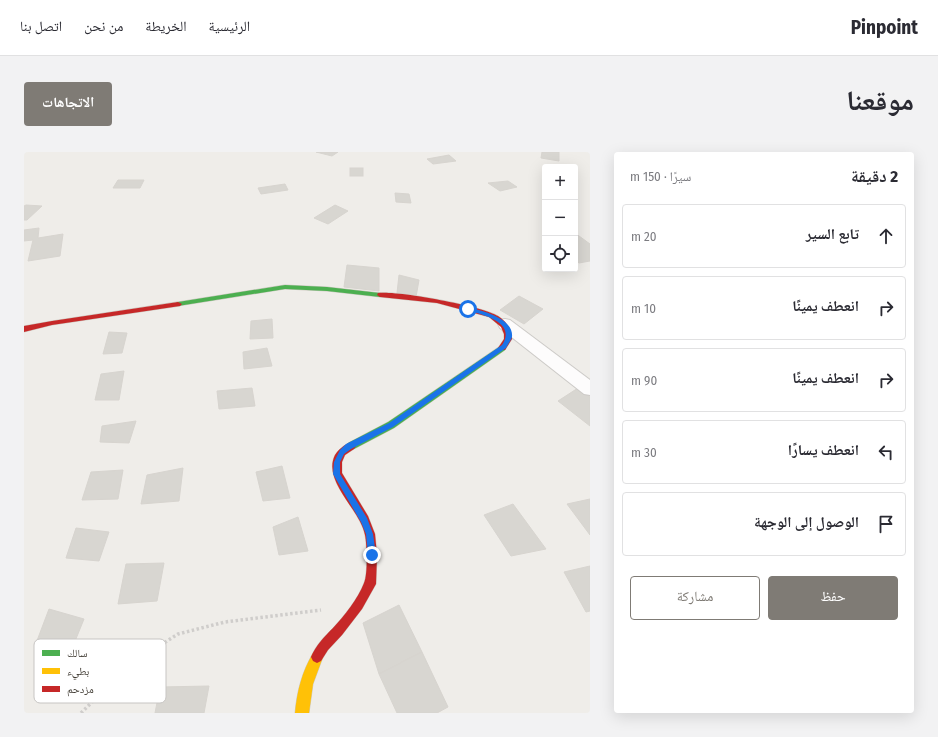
<!DOCTYPE html>
<html lang="ar">
<head>
<meta charset="utf-8">
<style>
	:root { --surface:#fff; --page:#f2f2f3; --text:#2b2b33; --muted:#7c7c81; --line:#e1e1e2; --accent:#7f7b75 }
	body { margin:0; font-family:"Fira Sans Condensed","Noto Naskh Arabic",sans-serif; background:var(--page); color:var(--text); direction:rtl }
	.controls { position:absolute; right:12px; top:12px; display:grid; overflow:hidden; border-radius:4px; box-shadow:0 4px 16px #0002 }
	.controls button { width:36px; height:36px; display:grid; place-items:center; padding:0; border:0; border-bottom:1px solid var(--line); background:var(--surface); color:var(--text); font:20px sans-serif }
	.stop { position:absolute; width:12px; height:12px; margin:-9px; border:3px solid #1a73e8; border-radius:50%; background:#fff }
	.stop.end { background:#1a73e8; border-color:#fff; box-shadow:0 1px 4px #0008 }
	.list { margin:0; padding:0; list-style:none }
	h2 { display:flex; justify-content:space-between; align-items:center; height:52px; margin:0; padding:0 16px; font-size:17px }
	h2 small { font-size:13px; font-weight:400; color:var(--muted) }
	.list li { display:grid; grid-template-columns:26px 1fr auto; gap:12px; align-items:center; box-sizing:border-box; height:64px; margin:0 8px 8px; padding:0 8px; border:1px solid var(--line); border-radius:4px }
	.list b { display:block; font-size:15px; white-space:nowrap }
	.list em { font-size:13px; font-style:normal; color:var(--muted) }
	.actions { display:flex; gap:8px; padding:12px 16px }
	.actions a { flex:1; padding:9px 0; border:1px solid var(--accent); border-radius:4px; text-align:center; font-size:14px; color:var(--accent) }
	.actions .main { background:var(--accent); color:#fff }
	.icon { flex:none; width:22px; height:22px; fill:none; stroke:currentColor; stroke-width:2; stroke-linecap:round; stroke-linejoin:round }
	.map { position:relative; flex:none; width:566px; height:561px; overflow:hidden; direction:ltr; border-radius:4px }
	header { display:flex; align-items:center; gap:24px; box-sizing:border-box; height:56px; padding:0 20px; background:var(--surface); border-bottom:1px solid var(--line) }
	header strong { font-size:19px }
	nav { display:flex; gap:22px; margin-inline-start:auto; font-size:14px }
	.intro { display:flex; align-items:center; justify-content:space-between; box-sizing:border-box; height:96px; padding:0 24px }
	h1 { margin:0; font-size:28px }
	.button { padding:10px 18px; border-radius:4px; background:var(--accent); color:#fff; font-size:14px; font-weight:700 }
	main { display:flex; gap:24px; padding:0 24px }
	aside { flex:1; background:var(--surface); border-radius:4px; box-shadow:0 4px 16px #0002 }
	.map>svg:first-child { display:block }
	.building { fill:#d8d6d1; stroke:#d7d4cf }
	.lines { fill:none; stroke-linecap:round; stroke-linejoin:round }
	.street-casing { stroke:#cccac7; stroke-width:2 }
	.fast-casing { stroke:#cdc9c1; stroke-width:1 }
	.slow-casing { stroke:#cdc9c1; stroke-width:1 }
	.jam-casing { stroke:#cdc9c1; stroke-width:1 }
	.path { stroke:#cfcdcb; stroke-width:3.5; stroke-dasharray:2.5 2.5; stroke-linecap:butt }
	.street { fill:#fdfcfc; fill-rule:evenodd }
	.fast { fill:#4caf50; fill-rule:evenodd }
	.slow { fill:#ffc107; fill-rule:evenodd }
	.jam { fill:#c62828; fill-rule:evenodd }
	.route { fill:#1a73e8 }
	.key { fill:#fff; stroke:#c7c5c3; stroke-width:1 }
	.key-label { font-size:11px; fill:#433e36 }
</style>
</head>
<body>
<header>
<strong>Pinpoint</strong>
<nav><a>الرئيسية</a><a>الخريطة</a><a>من نحن</a><a>اتصل بنا</a></nav>
</header>
<div class="intro"><h1>موقعنا</h1><a class="button">الاتجاهات</a></div>
<main>
<aside>
<h2>2 دقيقة<small>سيرًا · 150 m</small></h2>
<ul class="list">
<li><svg class="icon" aria-label="ahead" viewBox="0 0 24 24"><path d="M12 20V5M6 11l6-6 6 6"/></svg><div><b>تابع السير</b></div><em>20 m</em></li>
<li><svg class="icon" aria-label="right" viewBox="0 0 24 24"><path d="M7 20v-9h11M14 6l5 5-5 5"/></svg><div><b>انعطف يمينًا</b></div><em>10 m</em></li>
<li><svg class="icon" aria-label="right" viewBox="0 0 24 24"><path d="M7 20v-9h11M14 6l5 5-5 5"/></svg><div><b>انعطف يمينًا</b></div><em>90 m</em></li>
<li><svg class="icon" aria-label="left" viewBox="0 0 24 24"><path d="M17 20v-9H6M10 6l-5 5 5 5"/></svg><div><b>انعطف يسارًا</b></div><em>30 m</em></li>
<li><svg class="icon" aria-label="arrive" viewBox="0 0 24 24"><path d="M6 21V4h12l-3 4 3 4H6"/></svg><div><b>الوصول إلى الوجهة</b></div></li>
</ul>
<div class="actions"><a class="main">حفظ</a><a>مشاركة</a></div>
</aside>
<div class="map">
<svg width="566" height="561" viewBox="0 0 566 561">
	<rect width="100%" height="100%" fill="#efede9"/>
	<g class="building">
		<polygon points="292,0 314,0 308,4"/>
		<polygon points="518,0 535,0 535,9 517,6"/>
		<polygon points="425,3 432,9 409,12 403,7"/>
		<rect x="326" y="16" width="13" height="8"/>
		<polygon points="94,28 120,28 116,36 89,36"/>
		<polygon points="484,29 493,35 476,39 464,31"/>
		<polygon points="261,32 264,38 237,42 234,36"/>
		<polygon points="371,41 385,42 387,51 372,50"/>
		<polygon points="2,53 18,54 3,68 0,68 0,54"/>
		<polygon points="311,53 324,59 304,72 290,66"/>
		<polygon points="15,76 14,86 39,82 36,104 4,109 9,88 0,89 0,78"/>
		<polygon points="551,81 566,92 566,109 555,111 551,108"/>
		<polygon points="323,113 355,116 355,139 320,135"/>
		<polygon points="375,123 395,128 392,145 373,141"/>
		<polygon points="495,144 519,157 500,172 476,158"/>
		<polygon points="248,167 249,186 226,187 227,169"/>
		<polygon points="85,180 103,181 98,201 79,202"/>
		<polygon points="243,196 248,214 220,217 219,200"/>
		<polygon points="100,219 95,248 71,248 77,222"/>
		<polygon points="228,236 231,254 195,257 193,239"/>
		<polygon points="554,236 566,245 566,274 534,249"/>
		<polygon points="112,269 105,291 76,290 78,274"/>
		<polygon points="258,314 266,346 239,349 232,320"/>
		<polygon points="159,316 155,349 117,352 123,323"/>
		<polygon points="99,318 94,347 58,348 67,320"/>
		<polygon points="566,347 566,383 543,352"/>
		<polygon points="489,352 522,397 487,404 460,363"/>
		<polygon points="274,365 284,399 255,403 249,375"/>
		<polygon points="52,376 85,380 75,409 42,406"/>
		<polygon points="140,411 133,449 94,452 102,412"/>
		<polygon points="566,414 566,459 562,460 540,420"/>
		<polygon points="375,453 398,500 355,522 339,471"/>
		<polygon points="25,457 60,467 43,509 11,494"/>
		<polygon points="398,500 424,555 413,561 373,561 355,522"/>
		<polygon points="185,534 180,561 131,561 136,535"/>
	</g>
	<g class="lines">
		<defs>
			<polygon id="street" points="481,167 486,168 566,228 566,243 560,242 476,176 474,172 476,168"/>
			<g id="fast">
				<polygon points="261,133 303,135 356,141 359,143 356,145 303,139 261,137 154,154 150,152 154,150"/>
				<polygon points="478,193 481,194 482,196 481,198 370,276 330,297 327,298 324,297 322,294 324,291 364,270"/>
			</g>
			<path id="slow" d="M293,499l4,2 2,4 -10,27 -4,29h-14c2,-22 7,-41 18,-60z"/>
			<g id="jam">
				<path d="M354,141c17,-3 105,13 120,23 8,5 14,13 14,23l-7,11h-6l-1,-2 6,-9v-5l-3,-7 -12,-10 -52,-14 -57,-6 -3,-2z"/>
				<polygon points="154,150 158,152 156,154 28,173 0,180 0,174 28,169"/>
				<path d="M327,290l3,1 2,3 -2,3 -9,6 -3,7v11l26,43 7,18 2,21 -1,29 -14,25 -20,26 -14,15 -7,11 -4,2 -4,-2 -2,-4c5,-12 13,-20 22,-29 11,-12 25,-29 31,-45 4,-9 3,-38 1,-48 -5,-26 -43,-54 -30,-80 4,-6 9,-10 16,-13z"/>
			</g>
		</defs>
		<use href="#street" class="street-casing"/>
		<use href="#fast" class="fast-casing"/>
		<use href="#slow" class="slow-casing"/>
		<use href="#jam" class="jam-casing"/>
		<polyline class="path" points="57,561 104,514 154,482 201,470 297,458"/>
		<use href="#street" class="street"/>
		<use href="#fast" class="fast"/>
		<use href="#slow" class="slow"/>
		<use href="#jam" class="jam"/>
	</g>
	<path class="route" d="M444,155c14,4 46,11 44,30 -1,3 -4,7 -6,11l-113,79 -42,22 -7,5 -4,8v12l27,44 6,16 3,21 -4,4 -4,-4 -2,-21 -5,-12 -28,-48 1,-12 6,-12 6,-6 43,-21 113,-78c15,-23 -19,-30 -35,-35l-1,-1z"/>
	<rect x="10" y="487" width="132" height="64" rx="6" class="key"/>
	<rect x="18" y="498" width="18" height="6" fill="#4caf50"/>
	<rect x="18" y="516" width="18" height="6" fill="#ffc107"/>
	<rect x="18" y="534" width="18" height="6" fill="#c62828"/>
	<g class="key-label">
		<text x="43" y="505">سالك</text>
		<text x="43" y="523">بطيء</text>
		<text x="43" y="541">مزدحم</text>
	</g>
</svg>
<div class="controls">
<button>+</button>
<button>−</button>
<button><svg class="icon" aria-label="locate" viewBox="0 0 24 24"><circle cx="12" cy="12" r="6"/><path d="M12 2v4M12 18v4M2 12h4M18 12h4"/></svg></button>
</div>
<div class="stop" style="left:444px;top:157px"></div>
<div class="stop end" style="left:348px;top:403px"></div>
</div>
</main>
</body>
</html>
